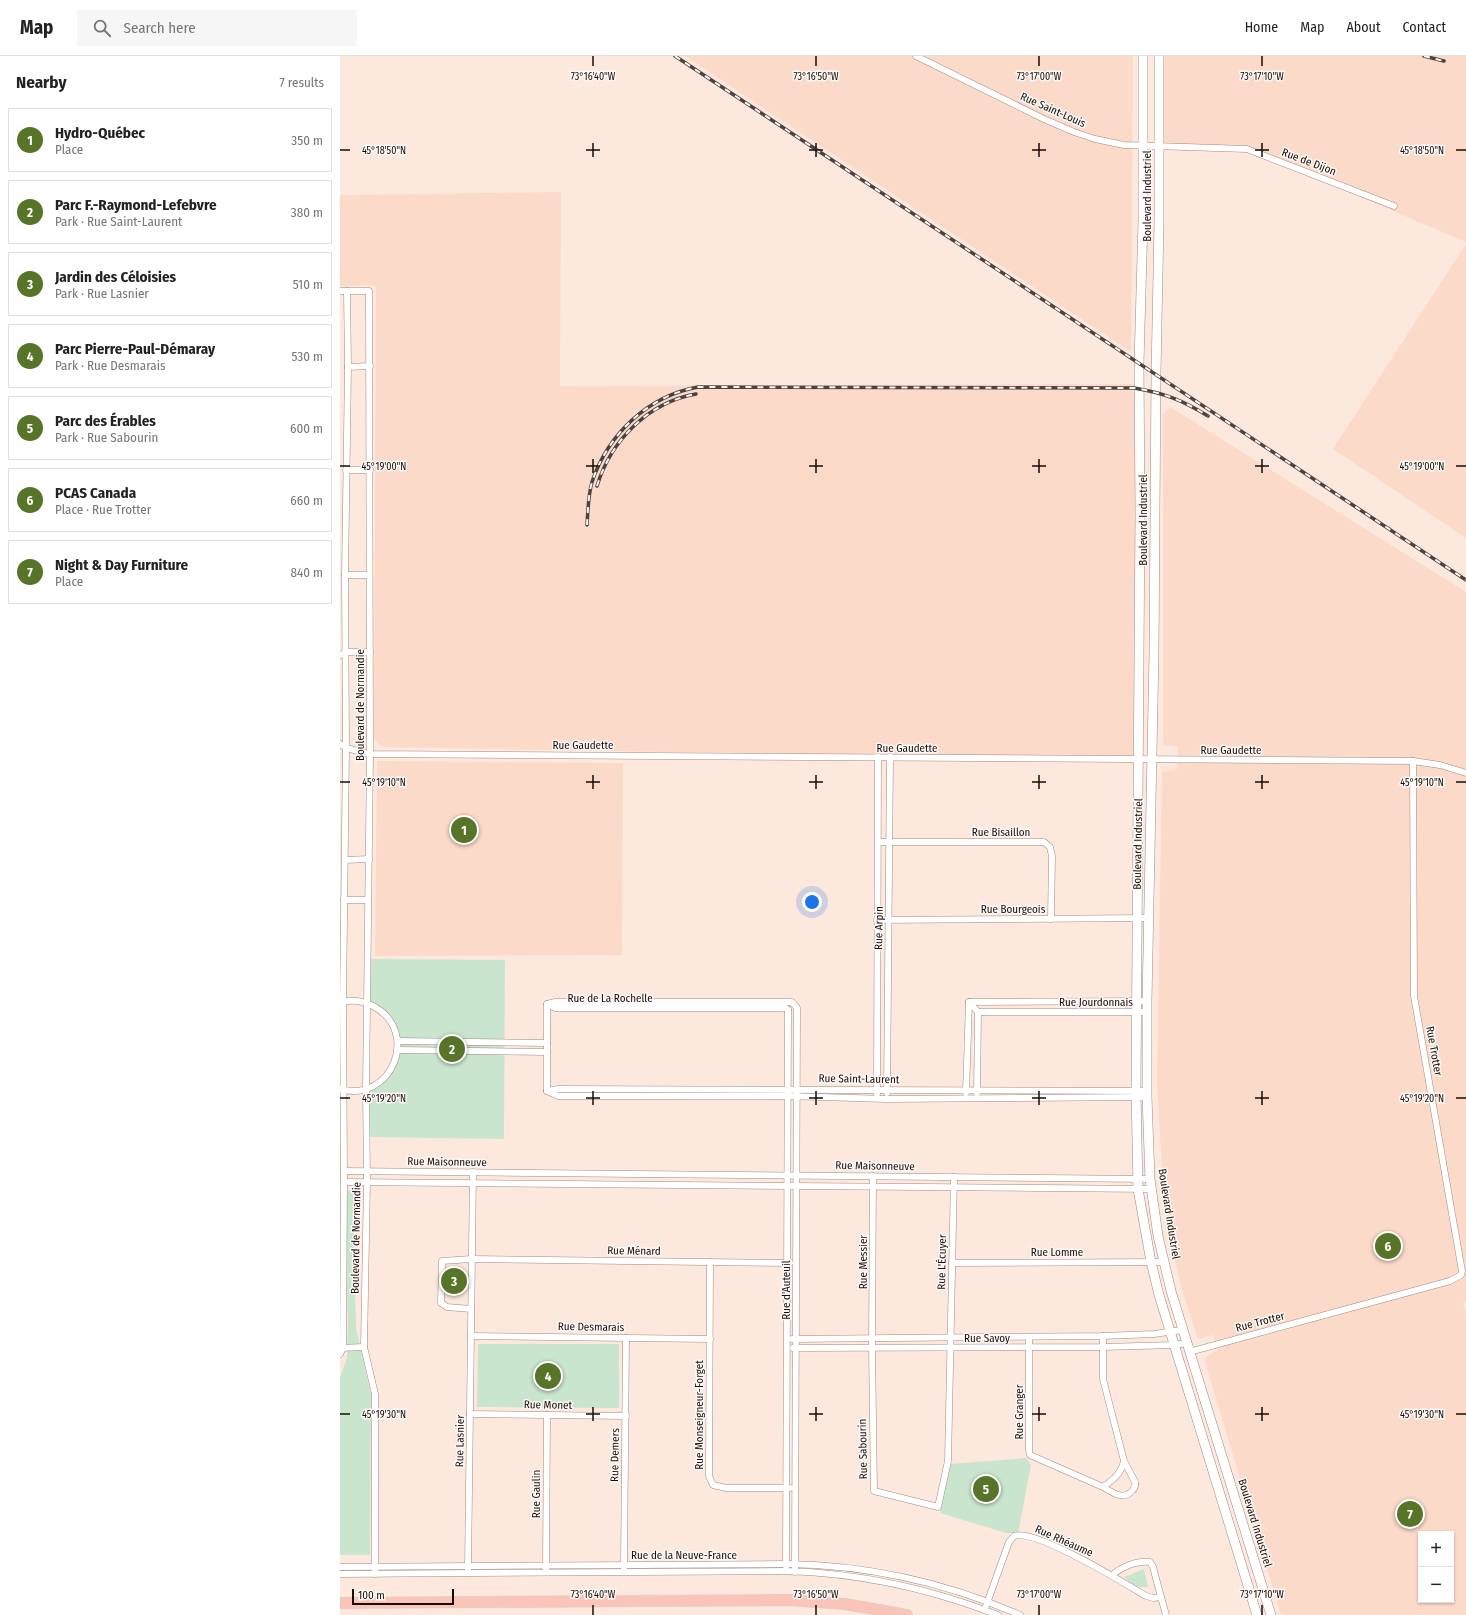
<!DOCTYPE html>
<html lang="en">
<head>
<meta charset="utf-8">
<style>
	:root { --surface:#fff; --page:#f6f6f6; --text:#222; --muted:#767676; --line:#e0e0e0; --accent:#577429 }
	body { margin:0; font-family:"Fira Sans Condensed",sans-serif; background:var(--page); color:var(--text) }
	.controls { position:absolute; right:12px; bottom:12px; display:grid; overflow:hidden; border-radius:0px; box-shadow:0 1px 3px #0004 }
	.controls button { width:36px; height:36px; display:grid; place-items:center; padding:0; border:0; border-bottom:1px solid var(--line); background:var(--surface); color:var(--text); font:20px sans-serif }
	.scale { position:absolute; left:12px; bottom:10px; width:102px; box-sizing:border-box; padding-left:4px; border:2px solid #150d09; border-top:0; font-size:11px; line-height:14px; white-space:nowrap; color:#150d09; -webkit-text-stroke:3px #fef9f6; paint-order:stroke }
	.you { position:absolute; left:472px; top:846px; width:14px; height:14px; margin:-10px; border:3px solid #fff; border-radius:50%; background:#1a73e8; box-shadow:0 0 0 6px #1a73e833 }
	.badge { display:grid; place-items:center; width:26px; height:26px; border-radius:50%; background:var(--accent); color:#fff; font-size:13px; font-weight:700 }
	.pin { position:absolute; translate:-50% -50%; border:2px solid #fff; box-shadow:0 1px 4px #0006 }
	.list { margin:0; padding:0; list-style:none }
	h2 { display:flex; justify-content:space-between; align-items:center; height:52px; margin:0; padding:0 16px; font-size:17px }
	h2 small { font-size:13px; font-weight:400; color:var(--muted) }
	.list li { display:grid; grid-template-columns:26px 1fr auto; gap:12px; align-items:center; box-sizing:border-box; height:64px; margin:0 8px 8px; padding:0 8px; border:1px solid var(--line); border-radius:0px }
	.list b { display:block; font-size:15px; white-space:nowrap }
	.list p { margin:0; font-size:13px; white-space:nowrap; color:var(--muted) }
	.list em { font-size:13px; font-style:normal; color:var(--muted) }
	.icon { flex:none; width:22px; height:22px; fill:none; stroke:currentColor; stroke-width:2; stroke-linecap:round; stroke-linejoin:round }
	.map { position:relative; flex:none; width:1126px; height:1559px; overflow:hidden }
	header { display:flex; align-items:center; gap:24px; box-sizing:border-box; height:56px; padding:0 20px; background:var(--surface); border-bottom:1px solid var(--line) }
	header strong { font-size:19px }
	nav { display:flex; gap:22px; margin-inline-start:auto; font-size:14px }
	.search { width:280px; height:36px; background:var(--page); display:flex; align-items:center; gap:10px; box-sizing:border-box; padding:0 14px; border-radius:0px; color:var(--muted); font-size:15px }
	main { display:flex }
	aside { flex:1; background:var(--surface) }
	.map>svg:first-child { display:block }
	.built { fill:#fbdac9; fill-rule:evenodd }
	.green { fill:#cae5cd }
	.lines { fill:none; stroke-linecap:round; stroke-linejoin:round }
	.street-casing { stroke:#a28a7f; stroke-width:7 }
	.secondary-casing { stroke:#a28a7f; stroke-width:10 }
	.highway-casing { stroke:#d5d3d3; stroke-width:12 }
	.street { stroke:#fff; stroke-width:6 }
	.secondary { stroke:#fff; stroke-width:9 }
	.highway { stroke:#fac4b8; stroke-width:11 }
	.rail-casing { stroke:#4d423d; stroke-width:3.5 }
	.rail { stroke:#fef9f6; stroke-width:2; stroke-dasharray:6; stroke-linecap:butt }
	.ticks { fill:none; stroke:#150d09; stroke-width:1.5 }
	.labels { text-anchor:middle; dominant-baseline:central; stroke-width:3; stroke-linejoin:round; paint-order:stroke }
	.street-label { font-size:11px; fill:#150d09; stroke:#fef9f6 }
	.ticks-label { font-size:10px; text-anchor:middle; fill:#150d09; stroke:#fef9f6; stroke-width:3; stroke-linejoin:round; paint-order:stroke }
</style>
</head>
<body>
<header>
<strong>Map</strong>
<div class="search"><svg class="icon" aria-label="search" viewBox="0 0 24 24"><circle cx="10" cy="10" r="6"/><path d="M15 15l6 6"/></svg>Search here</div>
<nav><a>Home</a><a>Map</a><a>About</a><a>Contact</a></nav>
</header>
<main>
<aside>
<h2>Nearby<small>7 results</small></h2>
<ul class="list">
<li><span class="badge">1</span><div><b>Hydro-Québec</b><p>Place</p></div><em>350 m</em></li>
<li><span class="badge">2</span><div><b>Parc F.-Raymond-Lefebvre</b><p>Park · Rue Saint-Laurent</p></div><em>380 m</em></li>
<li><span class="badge">3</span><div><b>Jardin des Céloisies</b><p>Park · Rue Lasnier</p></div><em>510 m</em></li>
<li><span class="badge">4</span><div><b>Parc Pierre-Paul-Démaray</b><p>Park · Rue Desmarais</p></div><em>530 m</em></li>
<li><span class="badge">5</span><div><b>Parc des Érables</b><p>Park · Rue Sabourin</p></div><em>600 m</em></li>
<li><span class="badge">6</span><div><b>PCAS Canada</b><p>Place · Rue Trotter</p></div><em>660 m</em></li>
<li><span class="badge">7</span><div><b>Night &amp; Day Furniture</b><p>Place</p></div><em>840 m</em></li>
</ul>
</aside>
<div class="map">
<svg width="1126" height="1559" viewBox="0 0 1126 1559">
	<rect width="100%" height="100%" fill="#fde8de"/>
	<g class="built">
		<polygon points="345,0 793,0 791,296"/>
		<polygon points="818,0 1126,0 1126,186 907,93 819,90"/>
		<polygon points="221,136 220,330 801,328 796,704 44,691 38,688 34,682 36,229 0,230 0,139"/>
		<polygon points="1126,188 1126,482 993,393"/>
		<path d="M830,351l296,185v710l-3,1 3,10v302h-185l-76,-253 1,-5 12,-7 -5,-15 -15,4 -16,-49 -13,-55 -7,-65 -5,-86 5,-312 15,-3 1,-22 -15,-2v-330zM1081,1478h30v66h-30z"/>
		<polygon points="37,705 283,707 282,899 35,900"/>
	</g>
	<g class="green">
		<polygon points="29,903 165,904 164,1083 26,1081 26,1034 45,1024 55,1010 60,991 55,972 29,948"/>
		<polygon points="4,1134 13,1135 16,1272 31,1339 30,1499 0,1499 0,1322 7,1302 8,1265"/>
		<polygon points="109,1211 119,1212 117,1240 109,1239"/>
		<polygon points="138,1288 279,1288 279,1352 137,1351"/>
		<polygon points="686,1402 691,1409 678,1477 666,1477 600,1457 610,1408"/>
		<polygon points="804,1513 808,1531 797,1531 784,1521"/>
	</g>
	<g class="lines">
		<defs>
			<g id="street">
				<polyline points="576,0 704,63 734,76 755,83 784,89 907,93 1054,150"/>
				<polyline points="0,235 29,235 30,698 26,1033 27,1126 24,1291 35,1338 35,1518"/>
				<polyline points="8,311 30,310"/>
				<polyline points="6,414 30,414"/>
				<polyline points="5,519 29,519"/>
				<polyline points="0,599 7,596 30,596"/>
				<polyline points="0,688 6,692 30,698 1073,705 1100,709 1126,717"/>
				<polyline points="538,786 704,786 710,791 712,800 711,863"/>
				<polyline points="5,804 29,803"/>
				<polyline points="4,844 28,844"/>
				<polyline points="537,864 808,862"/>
				<polyline points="629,946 807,945"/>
				<polyline points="629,946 638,956 637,1037"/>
				<path d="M0,947c11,-4 23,-2 33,3 48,25 19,98 -33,83"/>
				<polyline points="207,948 215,952 446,952 448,954"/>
				<polyline points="638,956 807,956"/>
				<polyline points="58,985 207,987"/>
				<polyline points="58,994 207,996"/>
				<polyline points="207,1035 207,948 215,946 452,946 457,952 455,1516"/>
				<polyline points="207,1035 218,1040 448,1040 547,1043 807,1041"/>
				<polyline points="207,1035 218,1033 807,1035"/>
				<polyline points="547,1037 550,701"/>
				<polyline points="626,1037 629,946"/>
				<polyline points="537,1038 538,701"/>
				<polyline points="4,1115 810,1123"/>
				<polyline points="533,1120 532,1292 534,1435 598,1451 608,1405 614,1121"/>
				<polyline points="4,1126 811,1133"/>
				<polyline points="370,1206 369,1420 373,1429 386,1432 450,1432"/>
				<polyline points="612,1207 823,1206"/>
				<polyline points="131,1253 107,1251 101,1247 102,1205 131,1203 450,1207"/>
				<polyline points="131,1280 370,1283"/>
				<path d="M689,1281v113l1,5 73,32c10,-7 18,-13 21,-26l-21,-82v-43"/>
				<polyline points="452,1283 763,1280 814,1278 842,1274"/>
				<polyline points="0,1292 24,1291"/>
				<polyline points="453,1292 763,1291 834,1289 847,1287"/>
				<polyline points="849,1296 1110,1225 1121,1219 1122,1215 1074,940 1073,705"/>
				<polyline points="0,1298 3,1292 4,1126 3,946 6,692 5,519 8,311 7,235"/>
				<polyline points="130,1358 286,1360"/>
				<path d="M763,1431c9,5 20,14 29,4 3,-3 4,-5 3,-9l-11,-21"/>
				<polyline points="446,1510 448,954"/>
				<path d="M0,1511l446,-3c80,1 161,19 234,51"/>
				<polyline points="284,1512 286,1282"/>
				<polyline points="128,1513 133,1116"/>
				<polyline points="206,1513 207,1359"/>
				<path d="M0,1518l446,-3c73,2 145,18 212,44"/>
				<path d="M772,1519c10,-8 25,-15 38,-13l3,5 8,30"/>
				<path d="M646,1550l23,-64 5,-6c21,-8 110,47 132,60l7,2 8,-1 5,18"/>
			</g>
			<g id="secondary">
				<polyline points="803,0 803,164 799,307 800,457 796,1035 798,1133 811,1206 819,1239 917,1559"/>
				<polyline points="819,0 819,166 816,318 814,597 807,945 807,1041 810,1123 818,1180 831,1235 931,1559"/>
			</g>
			<polyline id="highway" points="0,1547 448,1544 505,1548 567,1559"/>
		</defs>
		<use href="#street" class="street-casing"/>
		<use href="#secondary" class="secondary-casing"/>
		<use href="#highway" class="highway-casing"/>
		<use href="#street" class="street"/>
		<use href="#secondary" class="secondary"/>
		<use href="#highway" class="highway"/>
		<defs>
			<g id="rail">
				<polyline points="335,0 1126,524"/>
				<polyline points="1084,0 1104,5"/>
				<path d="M257,430c14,-46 52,-84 99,-92"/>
				<path d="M247,469c1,-14 1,-29 5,-43 16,-48 56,-86 106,-95l436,1c30,5 48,12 74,28"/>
			</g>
		</defs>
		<use href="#rail" class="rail-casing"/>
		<use href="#rail" class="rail"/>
	</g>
	<path class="ticks" d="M253,0v10M476,0v10M699,0v10M922,0v10M253,87v14M476,87v14M699,87v14M922,87v14M0,94h10M246,94h14M469,94h14M692,94h14M915,94h14M1116,94h10M253,403v14M476,403v14M699,403v14M922,403v14M0,410h10M246,410h14M469,410h14M692,410h14M915,410h14M1116,410h10M253,719v14M476,719v14M699,719v14M922,719v14M0,726h10M246,726h14M469,726h14M692,726h14M915,726h14M1116,726h10M253,1035v14M476,1035v14M699,1035v14M922,1035v14M0,1042h10M246,1042h14M469,1042h14M692,1042h14M915,1042h14M1116,1042h10M253,1351v14M476,1351v14M699,1351v14M922,1351v14M0,1358h10M246,1358h14M469,1358h14M692,1358h14M915,1358h14M1116,1358h10M253,1549v10M476,1549v10M699,1549v10M922,1549v10"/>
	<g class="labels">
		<g class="street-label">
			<text transform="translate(713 54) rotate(24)">Rue Saint-Louis</text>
			<text transform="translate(969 106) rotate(21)">Rue de Dijon</text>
			<text transform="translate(807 140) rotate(-90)">Boulevard Industriel</text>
			<text transform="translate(803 464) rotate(-90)">Boulevard Industriel</text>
			<text transform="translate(20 649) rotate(-90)">Boulevard de Normandie</text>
			<text x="243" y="689">Rue Gaudette</text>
			<text x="567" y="692">Rue Gaudette</text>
			<text x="891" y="694">Rue Gaudette</text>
			<text x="661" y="776">Rue Bisaillon</text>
			<text transform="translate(798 788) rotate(-89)">Boulevard Industriel</text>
			<text x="673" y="853">Rue Bourgeois</text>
			<text transform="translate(539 872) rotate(-89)">Rue Arpin</text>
			<text x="270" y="942">Rue de La Rochelle</text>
			<text x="756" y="946">Rue Jourdonnais</text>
			<text transform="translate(1094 995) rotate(80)">Rue Trotter</text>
			<text transform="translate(519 1023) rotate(1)">Rue Saint-Laurent</text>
			<text transform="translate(107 1106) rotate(1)">Rue Maisonneuve</text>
			<text transform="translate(535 1110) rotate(1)">Rue Maisonneuve</text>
			<text transform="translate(829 1158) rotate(81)">Boulevard Industriel</text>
			<text transform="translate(16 1182) rotate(-89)">Boulevard de Normandie</text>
			<text transform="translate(294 1195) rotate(1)">Rue Ménard</text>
			<text x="717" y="1196">Rue Lomme</text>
			<text transform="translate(523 1206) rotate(-90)">Rue Messier</text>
			<text transform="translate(602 1206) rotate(-89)">Rue L'Écuyer</text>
			<text transform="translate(446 1234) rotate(-90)">Rue d'Auteuil</text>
			<text transform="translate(920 1266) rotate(-15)">Rue Trotter</text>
			<text transform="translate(251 1271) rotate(1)">Rue Desmarais</text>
			<text x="647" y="1282">Rue Savoy</text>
			<text transform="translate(208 1349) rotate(1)">Rue Monet</text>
			<text transform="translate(679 1356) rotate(-90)">Rue Granger</text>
			<text transform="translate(359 1359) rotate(-90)">Rue Monseigneur-Forget</text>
			<text transform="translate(120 1385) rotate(-89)">Rue Lasnier</text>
			<text transform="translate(523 1393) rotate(-91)">Rue Sabourin</text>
			<text transform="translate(275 1399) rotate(-89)">Rue Demers</text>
			<text transform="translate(196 1438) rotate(-90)">Rue Gaulin</text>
			<text transform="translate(915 1467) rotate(73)">Boulevard Industriel</text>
			<text transform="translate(724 1485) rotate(24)">Rue Rhéaume</text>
			<text x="344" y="1499">Rue de la Neuve-France</text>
		</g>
	</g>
	<g class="ticks-label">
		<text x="253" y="24">73°16'40"W</text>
		<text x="476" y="24">73°16'50"W</text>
		<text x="699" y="24">73°17'00"W</text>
		<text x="922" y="24">73°17'10"W</text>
		<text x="1082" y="98">45°18'50"N</text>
		<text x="44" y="98">45°18'50"N</text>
		<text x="1082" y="414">45°19'00"N</text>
		<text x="44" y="414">45°19'00"N</text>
		<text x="1082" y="730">45°19'10"N</text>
		<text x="44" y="730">45°19'10"N</text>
		<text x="44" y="1046">45°19'20"N</text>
		<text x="1082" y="1046">45°19'20"N</text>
		<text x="1082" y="1362">45°19'30"N</text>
		<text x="44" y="1362">45°19'30"N</text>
		<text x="253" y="1542">73°16'40"W</text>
		<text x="476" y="1542">73°16'50"W</text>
		<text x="699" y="1542">73°17'00"W</text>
		<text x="922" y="1542">73°17'10"W</text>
	</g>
</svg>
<div class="controls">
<button>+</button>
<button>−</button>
</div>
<div class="scale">100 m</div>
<div class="you"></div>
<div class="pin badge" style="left:124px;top:774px">1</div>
<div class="pin badge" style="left:112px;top:993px">2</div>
<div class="pin badge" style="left:114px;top:1225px">3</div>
<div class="pin badge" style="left:208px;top:1320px">4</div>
<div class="pin badge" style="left:646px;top:1433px">5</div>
<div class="pin badge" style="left:1048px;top:1190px">6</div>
<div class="pin badge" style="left:1070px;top:1458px">7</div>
</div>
</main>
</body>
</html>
